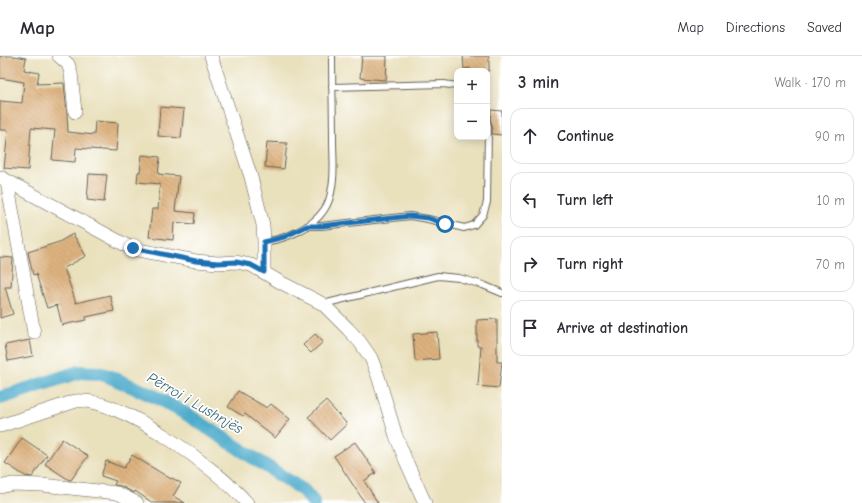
<!DOCTYPE html>
<html lang="en">
<head>
<meta charset="utf-8">
<style>
	:root { --surface:#fff; --page:#f2f2f3; --text:#2b2b33; --muted:#7c7c81; --line:#e1e1e2 }
	body { margin:0; font-family:"Comic Neue",sans-serif; background:var(--page); color:var(--text) }
	.controls { position:absolute; right:12px; top:12px; display:grid; overflow:hidden; border-radius:8px; box-shadow:0 2px 10px #0003 }
	.controls button { width:36px; height:36px; display:grid; place-items:center; padding:0; border:0; border-bottom:1px solid var(--line); background:var(--surface); color:var(--text); font:20px sans-serif }
	.stop { position:absolute; width:12px; height:12px; margin:-9px; border:3px solid #1f6fb2; border-radius:50%; background:#fff }
	.stop.end { background:#1f6fb2; border-color:#fff; box-shadow:0 1px 4px #0008 }
	.list { margin:0; padding:0; list-style:none }
	h2 { display:flex; justify-content:space-between; align-items:center; height:52px; margin:0; padding:0 16px; font-size:17px }
	h2 small { font-size:13px; font-weight:400; color:var(--muted) }
	.list li { display:grid; grid-template-columns:26px 1fr auto; gap:12px; align-items:center; box-sizing:border-box; height:56px; margin:0 8px 8px; padding:0 8px; border:1px solid var(--line); border-radius:12px }
	.list b { display:block; font-size:15px; white-space:nowrap }
	.list em { font-size:13px; font-style:normal; color:var(--muted) }
	.icon { flex:none; width:22px; height:22px; fill:none; stroke:currentColor; stroke-width:2; stroke-linecap:round; stroke-linejoin:round }
	.map { position:relative; flex:none; width:502px; height:447px; overflow:hidden }
	header { display:flex; align-items:center; gap:24px; box-sizing:border-box; height:56px; padding:0 20px; background:var(--surface); border-bottom:1px solid var(--line) }
	header strong { font-size:19px }
	nav { display:flex; gap:22px; margin-inline-start:auto; font-size:14px }
	main { display:flex }
	aside { flex:1; background:var(--surface) }
	.map>svg:first-child { display:block }
	.lines { fill:none; stroke-linecap:round; stroke-linejoin:round }
	.canal { stroke:#4dabcb; stroke-width:14 }
	.building { fill:url(#building-back-hatch) }
	.service-casing { stroke:#646154; stroke-width:8 }
	.minor-casing { stroke:#646154; stroke-width:14 }
	.service { stroke:#fff; stroke-width:6 }
	.minor { stroke:#fff; stroke-width:13 }
	.route { stroke:#1f6fb2; stroke-width:5 }
	.labels { text-anchor:middle; dominant-baseline:central; stroke-width:3.5; stroke-linejoin:round; paint-order:stroke }
	.water-label { font-size:15px; font-style:italic; fill:#346474; stroke:#fff }
</style>
</head>
<body>
<header>
<strong>Map</strong>
<nav><a>Map</a><a>Directions</a><a>Saved</a></nav>
</header>
<main>
<div class="map">
<svg width="502" height="447" viewBox="0 0 502 447">
	<defs>
		<pattern id="building-back-hatch" width="6" height="6" patternUnits="userSpaceOnUse"><rect width="6" height="6" fill="#ddb27f"/><path d="M-1 5l2 2M0 0l6 6M5-1l2 2" fill="none" stroke="#bd986d"/></pattern>
	</defs>
	<rect width="100%" height="100%" fill="#fff"/>
	<filter id="ink" filterUnits="userSpaceOnUse"><feTurbulence type="fractalNoise" baseFrequency=".025" numOctaves="2"/><feDisplacementMap in="SourceGraphic" scale="8" xChannelSelector="R" yChannelSelector="G"/><feConvolveMatrix kernelMatrix="1 2 1 2 8 2 1 2 1" color-interpolation-filters="sRGB"/></filter>
	<filter id="wash" filterUnits="userSpaceOnUse"><feTurbulence type="fractalNoise" baseFrequency=".012" numOctaves="4" result="noise"/><feDisplacementMap in="SourceGraphic" scale="16" xChannelSelector="R" yChannelSelector="G"/><feGaussianBlur stdDeviation="0.9" result="paint"/><feColorMatrix in="noise" values="0 0 0 0 0 0 0 0 0 0 0 0 0 0 0 0 0 1.4 0 .05"/><feComposite in="paint" operator="in"/></filter>
	<g filter="url(#wash)">
		<rect width="100%" height="100%" fill="#e9e0bc"/>
		<g class="lines">
			<polyline class="canal" points="0,342 79,316 98,317 108,320 156,341 188,359 295,429 304,435 314,447"/>
		</g>
		<g id="blocks">
			<g class="building">
				<polygon points="0,0 14,0 26,2 24,14 39,17 37,28 64,27 67,58 68,76 94,79 95,65 118,67 116,95 76,92 75,106 52,104 55,74 31,72 28,114 4,112 8,74 0,74 0,45 22,47 24,26 0,22"/>
				<polygon points="362,0 387,0 386,24 360,22"/>
				<polygon points="463,0 489,0 489,15 470,15 470,12 464,13"/>
				<polygon points="160,51 184,53 181,82 158,80"/>
				<polygon points="491,54 502,55 502,79 492,78 492,70 490,63"/>
				<polygon points="267,86 287,87 284,113 265,111"/>
				<polygon points="142,99 160,101 158,118 179,120 175,155 195,157 194,168 174,166 173,184 149,181 152,153 158,153 160,128 137,126 138,116 140,116"/>
				<polygon points="89,118 107,119 104,146 87,144"/>
				<polygon points="73,178 86,200 64,212 76,247 110,239 114,255 86,261 86,264 62,269 57,249 47,252 36,218 33,219 28,196 59,186"/>
				<polygon points="0,201 13,202 11,231 5,231 13,258 0,262"/>
				<polygon points="497,263 497,306 502,306 499,332 478,330 481,290 477,290 477,264"/>
				<polygon points="437,276 439,303 415,305 413,278"/>
				<polygon points="315,278 323,286 311,297 303,289"/>
				<polygon points="30,284 33,300 8,305 5,289"/>
				<polygon points="238,335 267,352 271,348 290,363 275,382 245,358 243,360 228,351"/>
				<polygon points="326,345 347,368 330,384 308,361"/>
				<polygon points="22,382 47,399 32,421 25,420 5,407"/>
				<polygon points="62,383 88,400 71,424 69,424 45,408"/>
				<polygon points="355,386 376,417 364,425 378,447 365,447 334,400"/>
				<polygon points="132,399 171,423 172,422 181,427 173,440 185,447 153,447 135,435 134,437 121,430 114,429 116,425 101,420 106,405 124,412"/>
			</g>
		</g>
	</g>
	<g filter="url(#ink)">
		<use href="#blocks" fill-opacity="0" stroke="#646154" stroke-width="1"/>
		<g class="lines">
			<defs>
				<g id="service">
					<polyline points="332,31 444,28 457,30"/>
					<polyline points="307,170 321,170 410,160 428,163 464,172 474,169 483,159 487,146 488,71 487,66"/>
					<path d="M264,186c22,-3 48,-14 60,-32 5,-7 7,-15 8,-23 3,-15 1,-31 1,-46 0,-28 -1,-57 -1,-85"/>
					<polyline points="323,248 438,220 459,222 483,229 502,237"/>
				</g>
				<g id="minor">
					<polyline points="59,0 68,8 71,17 75,56"/>
					<polyline points="211,0 251,121 263,169 264,186 264,216"/>
					<polyline points="0,121 133,193 196,205 218,207 236,206 251,209 280,226 323,248 348,273 360,286 371,302 378,320 396,380 406,405 425,447"/>
					<polyline points="7,125 34,277"/>
					<path d="M0,370l76,-25c45,-4 142,68 171,102"/>
					<polyline points="0,431 12,428 42,429 117,437 137,447"/>
				</g>
			</defs>
			<use href="#service" class="service-casing"/>
			<use href="#minor" class="minor-casing"/>
			<use href="#service" class="service"/>
			<use href="#minor" class="minor"/>
		</g>
	</g>
	<g class="lines" filter="url(#ink)">
		<polyline class="route" points="133,192 196,205 218,207 236,206 251,209 264,216 264,186 284,181 307,170 321,170 410,160 428,162 445,168"/>
	</g>
	<g class="labels">
		<g class="water-label">
			<text transform="translate(195 347) rotate(30)">Përroi i Lushnjës</text>
		</g>
	</g>
</svg>
<div class="controls">
<button>+</button>
<button>−</button>
</div>
<div class="stop" style="left:445px;top:168px"></div>
<div class="stop end" style="left:133px;top:192px"></div>
</div>
<aside>
<h2>3 min<small>Walk · 170 m</small></h2>
<ul class="list">
<li><svg class="icon" aria-label="ahead" viewBox="0 0 24 24"><path d="M12 20V5M6 11l6-6 6 6"/></svg><div><b>Continue</b></div><em>90 m</em></li>
<li><svg class="icon" aria-label="left" viewBox="0 0 24 24"><path d="M17 20v-9H6M10 6l-5 5 5 5"/></svg><div><b>Turn left</b></div><em>10 m</em></li>
<li><svg class="icon" aria-label="right" viewBox="0 0 24 24"><path d="M7 20v-9h11M14 6l5 5-5 5"/></svg><div><b>Turn right</b></div><em>70 m</em></li>
<li><svg class="icon" aria-label="arrive" viewBox="0 0 24 24"><path d="M6 21V4h12l-3 4 3 4H6"/></svg><div><b>Arrive at destination</b></div></li>
</ul>
</aside>
</main>
</body>
</html>
